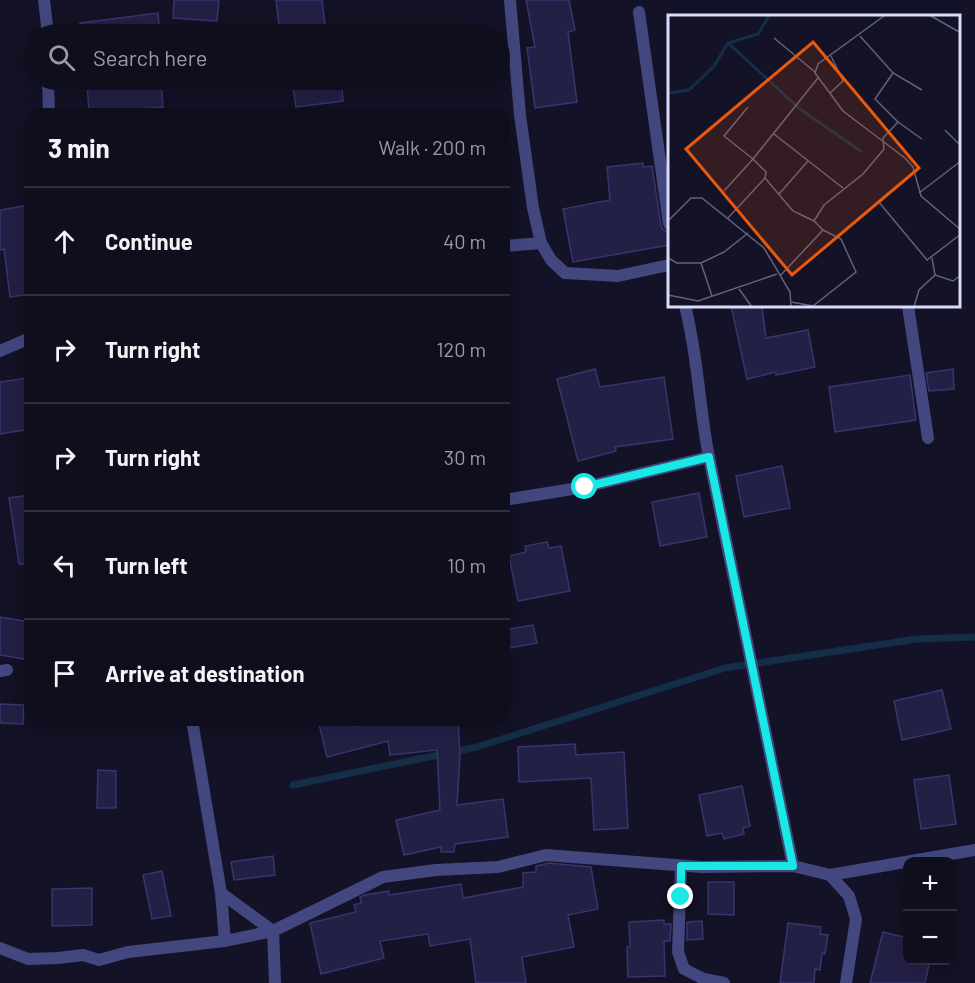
<!DOCTYPE html>
<html lang="en">
<head>
<meta charset="utf-8">
<style>
	:root { --surface:#0e0e1c; --page:#1c1c29; --text:#f1f3f6; --muted:#9b9ca3; --line:#2e2e3b }
	body { margin:0; font-family:Barlow,sans-serif; background:var(--page); color:var(--text) }
	.controls { position:absolute; right:18px; bottom:18px; display:grid; overflow:hidden; border-radius:12px; box-shadow:0 6px 24px #0002 }
	.controls button { width:54px; height:54px; display:grid; place-items:center; padding:0; border:0; border-bottom:2px solid var(--line); background:var(--surface); color:var(--text); font:30px sans-serif }
	.stop { position:absolute; width:18px; height:18px; margin:-14px; border:4px solid #1ae8e5; border-radius:50%; background:#fff }
	.stop.end { background:#1ae8e5; border-color:#fff; box-shadow:0 2px 6px #0008 }
	.list { margin:0; padding:0; list-style:none }
	h2 { display:flex; justify-content:space-between; align-items:center; height:78px; margin:0; padding:0 24px; font-size:26px }
	h2 small { font-size:20px; font-weight:400; color:var(--muted) }
	.list li { display:grid; grid-template-columns:39px 1fr auto; gap:18px; align-items:center; box-sizing:border-box; height:108px; padding:0 24px; border-top:2px solid var(--line) }
	.list b { display:block; font-size:22px; white-space:nowrap }
	.list em { font-size:20px; font-style:normal; color:var(--muted) }
	.icon { flex:none; width:33px; height:33px; fill:none; stroke:currentColor; stroke-width:2; stroke-linecap:round; stroke-linejoin:round }
	.map { position:relative; flex:none; width:975px; height:983px; overflow:hidden }
	.search { position:absolute; background:var(--surface); box-shadow:0 6px 24px #0002; left:24px; top:24px; width:486px; height:66px; display:flex; align-items:center; gap:15px; box-sizing:border-box; padding:0 21px; border-radius:33px; color:var(--muted); font-size:22px }
	.panel { position:absolute; background:var(--surface); box-shadow:0 6px 24px #0002; left:24px; top:108px; width:486px; height:618px; border-radius:18px }
	.map>svg:first-child { display:block }
	.lines { fill:none; stroke-linecap:round; stroke-linejoin:round }
	.stream { stroke:#142e48; stroke-width:7 }
	.building { fill:#232045; stroke:#39346f; stroke-width:1.5 }
	.minor { stroke:#424780; stroke-width:12 }
	.route { stroke:#1ae8e5; stroke-width:8 }
	.inset-river { fill:none; stroke:#142e48; stroke-width:3 }
	.inset-road { fill:none; stroke:#63627b; stroke-width:1.5 }
	.view { fill:#e8590c; fill-opacity:0.15; stroke:#e8590c; stroke-width:3 }
	.inset-edge { fill:none; stroke:#dbdbfb; stroke-width:3 }
</style>
</head>
<body>
<div class="map">
<svg width="975" height="983" viewBox="0 0 975 983">
	<rect width="100%" height="100%" fill="#131226"/>
	<g class="lines">
		<polyline class="stream" points="293,785 477,747 725,668 917,639 975,637"/>
	</g>
	<g class="building">
		<polygon points="174,0 219,0 217,21 173,18"/>
		<polygon points="276,0 322,0 326,34 280,34"/>
		<polygon points="526,0 569,0 575,30 568,32 577,102 535,108 527,48 535,47"/>
		<polygon points="158,13 160,34 81,34 80,23"/>
		<polygon points="87,80 161,80 163,107 89,114"/>
		<polygon points="292,80 341,80 343,101 296,107"/>
		<polygon points="643,163 643,167 652,166 661,225 663,230 669,232 669,245 573,262 563,209 610,200 607,167"/>
		<polygon points="30,205 30,294 10,297 4,249 0,250 0,210"/>
		<polygon points="731,306 762,306 766,338 808,330 815,367 776,375 776,372 747,379"/>
		<polygon points="595,369 600,387 664,377 673,439 615,447 616,451 578,461 557,379"/>
		<polygon points="953,369 954,389 929,391 926,373"/>
		<polygon points="910,375 916,420 835,432 829,387"/>
		<polygon points="27,378 30,398 30,429 0,434 0,382"/>
		<polygon points="782,466 790,508 744,517 736,476"/>
		<polygon points="699,493 707,537 660,546 652,502"/>
		<polygon points="30,495 30,564 19,564 9,498"/>
		<polygon points="547,542 549,548 561,546 570,591 518,601 509,556 526,552 525,546"/>
		<polygon points="0,617 30,622 30,660 0,655"/>
		<polygon points="533,625 537,643 504,649 504,630"/>
		<polygon points="942,690 951,729 902,740 894,701"/>
		<polygon points="0,704 24,705 23,724 0,723"/>
		<polygon points="318,720 354,720 356,726 403,720 458,720 460,756 457,805 503,799 508,837 455,844 454,852 441,852 441,847 404,855 396,820 440,810 437,750 390,755 388,741 327,757"/>
		<polygon points="575,744 576,755 624,752 628,828 594,830 591,778 519,782 518,747"/>
		<polygon points="98,770 116,771 116,808 97,808"/>
		<polygon points="949,775 956,824 921,829 914,780"/>
		<polygon points="742,786 750,826 743,828 744,834 724,839 722,833 707,836 699,795"/>
		<polygon points="273,856 275,875 234,880 231,862"/>
		<polygon points="549,863 591,867 598,909 568,915 574,947 522,957 526,983 476,983 470,939 430,946 428,934 380,941 384,958 321,974 310,923 356,912 354,905 361,903 360,897 365,895 389,891 389,895 461,884 463,898 523,887 523,873 536,872 536,866"/>
		<polygon points="162,871 171,916 152,919 143,875"/>
		<polygon points="708,882 734,882 734,915 708,914"/>
		<polygon points="92,888 92,925 52,926 52,889"/>
		<polygon points="664,920 664,924 671,924 670,941 664,941 665,976 628,977 627,947 630,947 629,922"/>
		<polygon points="702,921 703,939 687,940 687,922"/>
		<polygon points="788,923 821,927 820,934 828,935 825,954 822,953 820,970 815,969 814,983 780,983"/>
		<polygon points="883,932 908,938 908,960 930,960 925,983 870,983"/>
	</g>
	<g class="lines">
		<g class="minor">
			<polyline points="44,0 48,34"/>
			<polyline points="510,0 520,115 533,208 541,243 551,260 565,273 618,276 669,265"/>
			<polyline points="639,12 669,224"/>
			<polyline points="48,80 49,114"/>
			<polyline points="504,246 541,243"/>
			<path d="M685,306c13,49 14,101 24,151l84,409"/>
			<polyline points="908,306 928,438"/>
			<polyline points="0,351 30,338"/>
			<polyline points="504,500 585,487 709,457"/>
			<polyline points="0,671 7,670"/>
			<polyline points="192,720 221,893 273,931 275,983"/>
			<polyline points="681,866 678,952 684,969 704,979 724,983"/>
			<polyline points="830,875 975,850"/>
			<polyline points="221,893 225,941"/>
			<polyline points="0,948 28,959 58,958 83,955 99,960 128,952 225,941 273,931 383,877 436,870 498,867 546,855 701,867 793,866 830,875 849,896 856,919 846,983"/>
		</g>
	</g>
	<g class="lines">
		<polyline class="route" points="585,487 709,457 793,866 681,866 681,897"/>
	</g>
	<g transform="translate(668 15)">
		<rect width="292" height="292" fill="#131226"/>
		<path class="inset-river" d="M60,28l72,66 62,43M0,78l21,-3 25,-24 14,-23 30,-9 11,-18"/>
		<path class="inset-road" d="M216,1l-66,48 -3,9 28,38 62,47 8,9 8,29 40,34M263,1l30,17M192,21l33,37 29,17M106,23l41,34M162,78l13,-12 -12,-25M230,107l24,17M277,115l16,16M106,119l69,54M97,163l28,33 21,10M56,176l29,-32 -29,-23 24,-29M251,178l42,-32M111,179l29,-33M210,186l49,59 34,-26M60,203l37,-40 1,-6 -13,-13 65,-81M0,206l23,-23h11l62,50 26,44 1,15M0,243l9,5h24l23,-11 24,-19M264,243l3,17 18,6 8,-6M33,248l11,33M112,261l43,-46 -9,-9 10,-16 39,-31 21,-25 -1,-11 15,-16 -23,-23 18,-26M71,274l13,18M0,280l30,6 79,-27M123,287l22,4 43,-34 -15,-33 -18,-9M246,292l5,-17 16,-15"/>
		<path class="view" d="M145,27l106,126 -127,107 -106,-126z"/>
		<rect width="292" height="292" class="inset-edge"/>
	</g>
</svg>
<div class="controls">
<button>+</button>
<button>−</button>
</div>
<div class="stop" style="left:585px;top:487px"></div>
<div class="stop end" style="left:681px;top:897px"></div>
<div class="search"><svg class="icon" aria-label="search" viewBox="0 0 24 24"><circle cx="10" cy="10" r="6"/><path d="M15 15l6 6"/></svg>Search here</div>
<section class="panel">
<h2>3 min<small>Walk · 200 m</small></h2>
<ul class="list">
<li><svg class="icon" aria-label="ahead" viewBox="0 0 24 24"><path d="M12 20V5M6 11l6-6 6 6"/></svg><div><b>Continue</b></div><em>40 m</em></li>
<li><svg class="icon" aria-label="right" viewBox="0 0 24 24"><path d="M7 20v-9h11M14 6l5 5-5 5"/></svg><div><b>Turn right</b></div><em>120 m</em></li>
<li><svg class="icon" aria-label="right" viewBox="0 0 24 24"><path d="M7 20v-9h11M14 6l5 5-5 5"/></svg><div><b>Turn right</b></div><em>30 m</em></li>
<li><svg class="icon" aria-label="left" viewBox="0 0 24 24"><path d="M17 20v-9H6M10 6l-5 5 5 5"/></svg><div><b>Turn left</b></div><em>10 m</em></li>
<li><svg class="icon" aria-label="arrive" viewBox="0 0 24 24"><path d="M6 21V4h12l-3 4 3 4H6"/></svg><div><b>Arrive at destination</b></div></li>
</ul>
</section>
</div>
</body>
</html>
